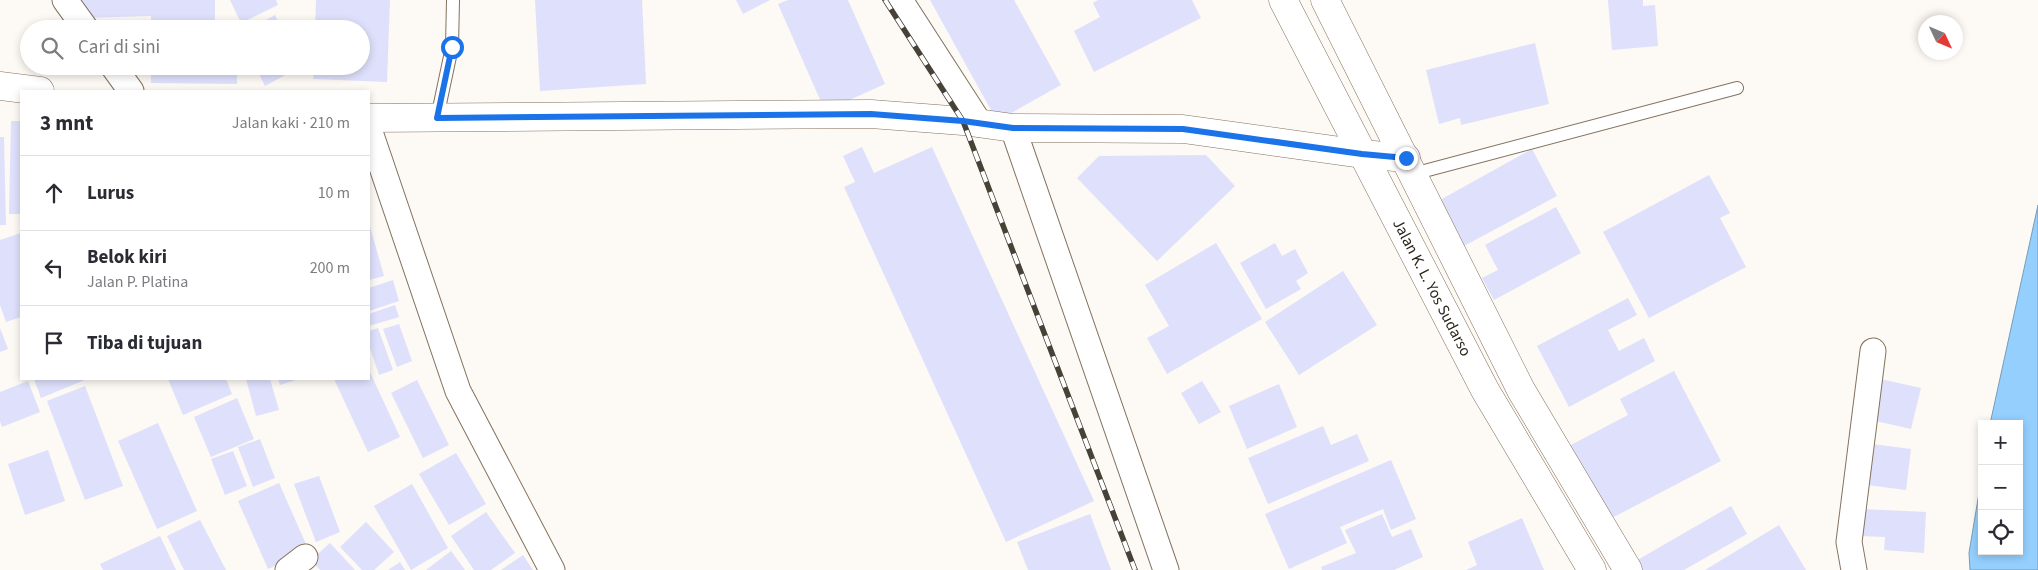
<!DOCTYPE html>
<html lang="id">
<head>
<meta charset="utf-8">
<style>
	:root { --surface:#fff; --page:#f7f7f7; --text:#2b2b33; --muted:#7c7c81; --line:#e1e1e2 }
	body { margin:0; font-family:"Source Sans 3",sans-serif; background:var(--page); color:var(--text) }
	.controls { position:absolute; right:15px; bottom:15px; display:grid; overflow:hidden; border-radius:0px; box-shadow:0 2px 8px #0003 }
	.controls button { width:45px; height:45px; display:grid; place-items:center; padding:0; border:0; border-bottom:1px solid var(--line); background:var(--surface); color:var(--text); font:25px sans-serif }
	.compass { position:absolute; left:1918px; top:15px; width:45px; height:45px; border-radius:50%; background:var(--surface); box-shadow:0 2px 8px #0003; rotate:134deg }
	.stop { position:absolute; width:15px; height:15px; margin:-11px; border:4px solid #1a73e8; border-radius:50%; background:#fff }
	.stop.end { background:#1a73e8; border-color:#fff; box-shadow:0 1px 5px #0008 }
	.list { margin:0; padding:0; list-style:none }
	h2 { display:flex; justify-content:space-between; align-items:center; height:65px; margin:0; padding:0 20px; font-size:21px }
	h2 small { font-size:16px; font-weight:400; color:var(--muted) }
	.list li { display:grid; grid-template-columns:32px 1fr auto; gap:15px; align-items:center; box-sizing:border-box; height:75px; padding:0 20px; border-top:1px solid var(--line) }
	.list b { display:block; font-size:19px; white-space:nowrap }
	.list p { margin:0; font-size:16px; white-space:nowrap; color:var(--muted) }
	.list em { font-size:16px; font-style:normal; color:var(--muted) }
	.icon { flex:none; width:28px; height:28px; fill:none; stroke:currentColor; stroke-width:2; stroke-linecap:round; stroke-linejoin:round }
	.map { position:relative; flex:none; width:2038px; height:570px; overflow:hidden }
	.search { position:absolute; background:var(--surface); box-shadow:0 2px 8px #0003; left:20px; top:20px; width:350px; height:55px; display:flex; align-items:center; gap:12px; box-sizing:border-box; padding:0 18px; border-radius:28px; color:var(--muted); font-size:19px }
	.panel { position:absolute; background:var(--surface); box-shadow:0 2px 8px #0003; left:20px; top:90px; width:350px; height:290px; border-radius:0px }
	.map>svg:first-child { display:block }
	.water { fill:#94cffe; stroke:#759cba }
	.building { fill:#dfe0fb }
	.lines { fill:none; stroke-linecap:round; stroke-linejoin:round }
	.lane-casing { stroke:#84725e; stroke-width:14 }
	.street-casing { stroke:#84725e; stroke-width:27 }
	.secondary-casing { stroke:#84725e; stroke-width:29 }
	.highway-casing { stroke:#84725e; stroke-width:29 }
	.lane { stroke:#fff; stroke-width:12 }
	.street { stroke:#fff; stroke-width:25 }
	.secondary { stroke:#fff; stroke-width:28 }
	.highway { stroke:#fff; stroke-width:28 }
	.rail-casing { stroke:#474138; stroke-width:5.5 }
	.rail { stroke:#fff; stroke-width:4; stroke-dasharray:11; stroke-linecap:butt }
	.route { stroke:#1a73e8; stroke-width:6 }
	.labels { text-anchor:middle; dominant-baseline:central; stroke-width:4; stroke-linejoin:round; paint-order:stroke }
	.street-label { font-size:16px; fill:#2c251c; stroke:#fff }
</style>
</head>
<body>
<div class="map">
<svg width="2038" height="570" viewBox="0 0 2038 570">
	<rect width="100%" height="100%" fill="#fdf9f5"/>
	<polygon class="water" points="2038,205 2038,570 1970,570 1969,553 1982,475 1982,551 2019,551 2019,424 1990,424"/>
	<g class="building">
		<polygon points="82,0 215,0 215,29 151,29 151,16 83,18"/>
		<polygon points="230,0 276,0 278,5 241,23"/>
		<polygon points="316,0 390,0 387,82 313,79 314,66 361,66 361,29 315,29"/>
		<polygon points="535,0 642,0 646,84 540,91"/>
		<polygon points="736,0 770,0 743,14"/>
		<polygon points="788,0 848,0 885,84 825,111 778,4"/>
		<polygon points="930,0 1014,0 1061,85 997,121"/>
		<polygon points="1098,0 1192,0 1201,18 1094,72 1074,31 1100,17 1093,3"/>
		<polygon points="1608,0 1643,0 1643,6 1655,5 1658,46 1612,50"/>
		<polygon points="275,15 282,29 250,29"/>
		<polygon points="1535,43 1549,104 1461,125 1460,118 1439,124 1426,70"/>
		<polygon points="151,66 237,66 237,84 151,83"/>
		<polygon points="255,66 302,66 265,86"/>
		<polygon points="11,121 21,121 21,214 9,214"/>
		<polygon points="0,137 4,137 6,225 0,225"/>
		<polygon points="862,147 874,173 932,147 1094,501 1006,542 844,187 855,182 843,156"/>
		<polygon points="1532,149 1557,196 1464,246 1440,200"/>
		<polygon points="1206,155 1235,186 1157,261 1077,178 1099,156"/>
		<polygon points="1709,175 1730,213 1720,218 1746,267 1649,318 1603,232"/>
		<polygon points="1556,207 1581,253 1494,300 1482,278 1498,270 1485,245"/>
		<polygon points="369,223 384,276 369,280"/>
		<polygon points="21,233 21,317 6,322 0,305 0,240"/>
		<polygon points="1216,243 1262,319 1167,374 1147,338 1169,326 1145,285"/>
		<polygon points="1275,243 1282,256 1295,249 1308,273 1296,281 1301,289 1266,309 1240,263"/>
		<polygon points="1343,271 1377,325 1299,375 1265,322"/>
		<polygon points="393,280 399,301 369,311 369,288"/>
		<polygon points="1628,298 1637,315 1608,330 1619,351 1644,338 1655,361 1569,407 1537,346"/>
		<polygon points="395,305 399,317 369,326 369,314"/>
		<polygon points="399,324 412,361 397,367 383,329"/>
		<polygon points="0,328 8,349 0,352"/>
		<polygon points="378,328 393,370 379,375 369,345 369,331"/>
		<polygon points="369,370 400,437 368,452 334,379 369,379"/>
		<polygon points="1674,371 1721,461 1608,520 1569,446 1628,415 1620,399"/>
		<polygon points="1876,378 1921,388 1911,429 1867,419"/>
		<polygon points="34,379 87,379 41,398"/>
		<polygon points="168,379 226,379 232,394 183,415"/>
		<polygon points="246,379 270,379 279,410 256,416"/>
		<polygon points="278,379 299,379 280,385"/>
		<polygon points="417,380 449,445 423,458 391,393"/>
		<polygon points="28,381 40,412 2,427 0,421 0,392"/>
		<polygon points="1202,381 1221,412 1199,424 1181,393"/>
		<polygon points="1279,384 1297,427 1247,449 1229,406"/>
		<polygon points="85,386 123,486 85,500 47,401"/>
		<polygon points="237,398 254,439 211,457 194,417"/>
		<polygon points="158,423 197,511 157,529 118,441"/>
		<polygon points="1323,426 1331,445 1357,434 1369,461 1268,504 1248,458"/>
		<polygon points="260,439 275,478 253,487 238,447"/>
		<polygon points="1872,444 1911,449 1906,490 1867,485"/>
		<polygon points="48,450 65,501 25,515 8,464"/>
		<polygon points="233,451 247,486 225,495 211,459"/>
		<polygon points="456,453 486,504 449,525 419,474"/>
		<polygon points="1391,460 1416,519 1391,530 1383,509 1340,527 1347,543 1289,569 1265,514"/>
		<polygon points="319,476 340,532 316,542 294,484"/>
		<polygon points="279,483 309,551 268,569 238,501"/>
		<polygon points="412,484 448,548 411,570 374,506"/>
		<polygon points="1731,506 1747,534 1684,570 1638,570 1634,562"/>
		<polygon points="1862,509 1926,512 1924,553 1884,550 1885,537 1860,536"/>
		<polygon points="486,512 515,553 491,570 474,570 451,536"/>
		<polygon points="1090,514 1111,570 1028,570 1017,542"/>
		<polygon points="1382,514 1392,537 1411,529 1423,557 1394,570 1322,570 1321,567 1356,553 1345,530"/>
		<polygon points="1522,518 1544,570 1466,570 1477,565 1468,542"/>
		<polygon points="200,520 226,570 184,570 167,536"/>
		<polygon points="366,522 394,552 374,570 362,570 340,547"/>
		<polygon points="1779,525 1806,570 1705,570"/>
		<polygon points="160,536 176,570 103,570 100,564"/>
		<polygon points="330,543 355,570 320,570 311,560"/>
		<polygon points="451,551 465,570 426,570"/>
		<polygon points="523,555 533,570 501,570"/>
		<polygon points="400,562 405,570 388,570"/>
	</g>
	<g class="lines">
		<defs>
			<g id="lane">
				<polyline points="437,118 452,47 453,0"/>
				<polyline points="1413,174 1737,88"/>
			</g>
			<g id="street">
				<polyline points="65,0 86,29"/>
				<polyline points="900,0 980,124"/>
				<polyline points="113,66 131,91"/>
				<polyline points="1013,128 1166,570"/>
				<polyline points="369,129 458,391 552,570"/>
				<polyline points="288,570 305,557"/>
				<polyline points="1854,570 1849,542 1873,351"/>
			</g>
			<g id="secondary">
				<polyline points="0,86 40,91"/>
				<polyline points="369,118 871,114 963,121 1013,128 1183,129 1362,154 1406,158"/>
			</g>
			<g id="highway">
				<path id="s1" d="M1283,0l202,390 107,180"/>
				<polyline points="1325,0 1521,390 1628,570"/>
			</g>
		</defs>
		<use href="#lane" class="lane-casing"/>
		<use href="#street" class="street-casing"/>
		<use href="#secondary" class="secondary-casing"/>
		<use href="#highway" class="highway-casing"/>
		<use href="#lane" class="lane"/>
		<use href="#street" class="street"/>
		<use href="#secondary" class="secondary"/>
		<use href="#highway" class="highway"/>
		<defs>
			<polyline id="rail" points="885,0 963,121 1135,570"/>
		</defs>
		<use href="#rail" class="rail-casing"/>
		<use href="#rail" class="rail"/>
	</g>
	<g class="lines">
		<polyline class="route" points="452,47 437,118 871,114 963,121 1013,128 1183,129 1362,154 1406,158"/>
	</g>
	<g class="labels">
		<g class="street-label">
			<text stroke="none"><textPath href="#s1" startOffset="324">Jalan K. L. Yos Sudarso</textPath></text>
		</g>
	</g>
</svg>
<div class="controls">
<button>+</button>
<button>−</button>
<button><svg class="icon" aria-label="locate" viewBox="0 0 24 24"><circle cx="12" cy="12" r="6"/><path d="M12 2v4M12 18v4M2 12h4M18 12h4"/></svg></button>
</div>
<svg class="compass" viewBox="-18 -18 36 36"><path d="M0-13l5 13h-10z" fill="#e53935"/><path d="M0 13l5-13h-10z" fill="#7c7c81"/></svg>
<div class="stop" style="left:452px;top:47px"></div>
<div class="stop end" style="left:1406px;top:158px"></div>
<div class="search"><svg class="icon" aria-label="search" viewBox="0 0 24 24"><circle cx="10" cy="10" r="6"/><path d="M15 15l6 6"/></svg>Cari di sini</div>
<section class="panel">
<h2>3 mnt<small>Jalan kaki · 210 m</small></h2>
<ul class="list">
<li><svg class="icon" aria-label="ahead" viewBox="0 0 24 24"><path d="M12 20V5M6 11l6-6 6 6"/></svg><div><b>Lurus</b></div><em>10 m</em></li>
<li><svg class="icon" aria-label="left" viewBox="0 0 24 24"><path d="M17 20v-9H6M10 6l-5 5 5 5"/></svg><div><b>Belok kiri</b><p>Jalan P. Platina</p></div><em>200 m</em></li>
<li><svg class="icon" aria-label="arrive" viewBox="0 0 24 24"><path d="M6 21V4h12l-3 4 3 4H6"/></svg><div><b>Tiba di tujuan</b></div></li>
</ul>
</section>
</div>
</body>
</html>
